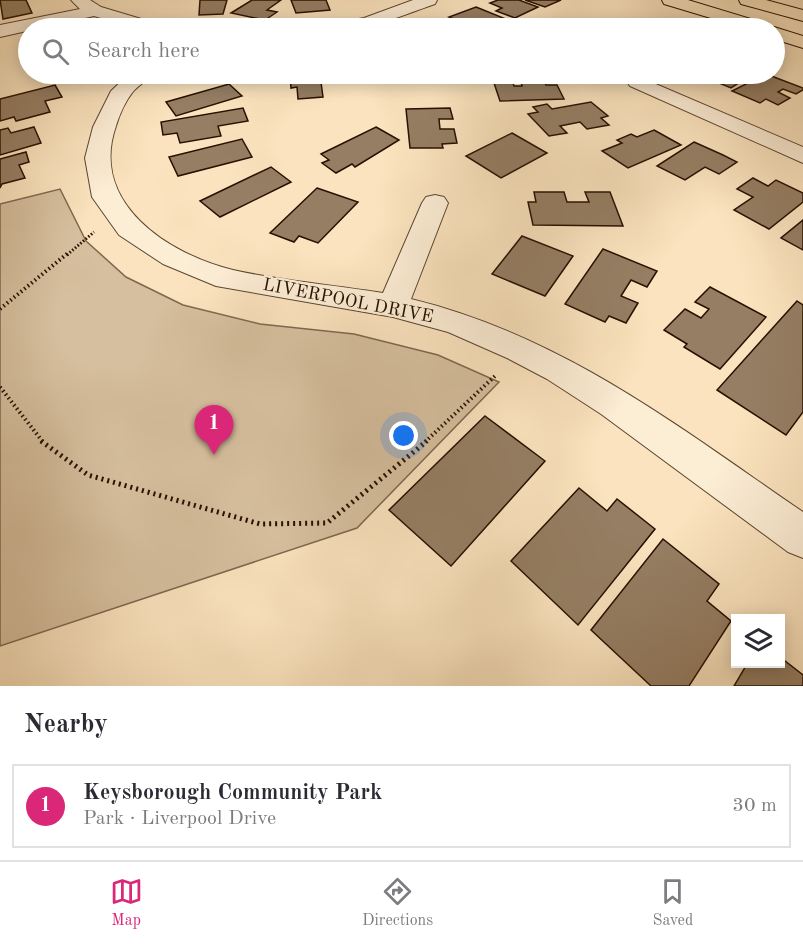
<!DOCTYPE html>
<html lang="en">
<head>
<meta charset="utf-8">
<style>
	:root { --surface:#fff; --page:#f2f2f3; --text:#2b2b33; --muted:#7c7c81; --line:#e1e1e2; --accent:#db2777 }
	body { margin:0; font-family:"Old Standard TT",serif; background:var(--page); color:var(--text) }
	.controls { position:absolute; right:18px; bottom:18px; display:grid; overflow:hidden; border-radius:0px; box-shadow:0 3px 15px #0003 }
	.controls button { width:54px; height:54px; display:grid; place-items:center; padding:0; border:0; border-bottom:2px solid var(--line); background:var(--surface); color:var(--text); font:30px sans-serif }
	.you { position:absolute; left:404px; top:436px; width:21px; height:21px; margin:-15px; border:4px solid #fff; border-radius:50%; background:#1a73e8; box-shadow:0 0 0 9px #1a73e833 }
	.badge { display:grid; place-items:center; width:39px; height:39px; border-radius:50%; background:var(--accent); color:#fff; font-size:20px; font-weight:700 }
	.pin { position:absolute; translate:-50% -50px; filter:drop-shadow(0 2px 3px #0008) }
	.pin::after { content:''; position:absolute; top:32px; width:21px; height:18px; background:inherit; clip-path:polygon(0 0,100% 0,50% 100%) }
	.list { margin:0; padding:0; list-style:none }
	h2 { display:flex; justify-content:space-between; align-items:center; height:78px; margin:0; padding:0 24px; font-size:26px }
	h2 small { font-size:20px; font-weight:400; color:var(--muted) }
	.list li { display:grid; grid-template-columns:39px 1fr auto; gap:18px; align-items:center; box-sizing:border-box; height:84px; margin:0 12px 12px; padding:0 12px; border:2px solid var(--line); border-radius:0px }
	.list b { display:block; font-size:22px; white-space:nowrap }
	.list p { margin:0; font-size:20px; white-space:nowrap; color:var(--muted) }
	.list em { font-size:20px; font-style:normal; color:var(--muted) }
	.icon { flex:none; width:33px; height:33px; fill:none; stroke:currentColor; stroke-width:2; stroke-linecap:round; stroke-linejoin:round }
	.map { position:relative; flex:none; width:803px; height:686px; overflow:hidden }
	.search { position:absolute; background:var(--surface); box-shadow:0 3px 15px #0003; left:18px; right:18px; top:18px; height:66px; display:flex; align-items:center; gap:15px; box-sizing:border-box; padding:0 21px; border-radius:33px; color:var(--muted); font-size:22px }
	.sheet { height:174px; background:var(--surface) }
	nav { display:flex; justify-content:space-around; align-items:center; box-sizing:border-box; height:84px; border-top:2px solid var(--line); background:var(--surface); font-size:16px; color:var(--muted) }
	nav a { display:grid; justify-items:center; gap:3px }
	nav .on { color:var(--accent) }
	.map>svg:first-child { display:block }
	.green { fill:#d6bf9e; stroke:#7e6850; stroke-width:1.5 }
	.building { fill:#957e63; stroke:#271001; stroke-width:1.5 }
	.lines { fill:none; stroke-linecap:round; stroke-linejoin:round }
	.minor-casing { stroke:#5c4530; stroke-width:2 }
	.primary-casing { stroke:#271001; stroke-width:2 }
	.path-far2 { stroke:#271001; stroke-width:3; stroke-dasharray:1.5 2; stroke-linecap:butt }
	.path-far1 { stroke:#271001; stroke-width:4; stroke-dasharray:1.5 3; stroke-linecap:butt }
	.path { stroke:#271001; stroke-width:5; stroke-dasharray:2 4; stroke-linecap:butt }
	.minor { fill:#fcedd5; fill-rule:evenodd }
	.primary { fill:#fae3be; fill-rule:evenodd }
	.labels { text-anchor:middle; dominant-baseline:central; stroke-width:4.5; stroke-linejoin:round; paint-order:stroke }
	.street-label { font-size:18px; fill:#271001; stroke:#fcedd5 }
</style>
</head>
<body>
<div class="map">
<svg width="803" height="686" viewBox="0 0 803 686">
	<rect width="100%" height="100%" fill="#fae3be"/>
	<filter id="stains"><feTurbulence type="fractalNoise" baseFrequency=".00333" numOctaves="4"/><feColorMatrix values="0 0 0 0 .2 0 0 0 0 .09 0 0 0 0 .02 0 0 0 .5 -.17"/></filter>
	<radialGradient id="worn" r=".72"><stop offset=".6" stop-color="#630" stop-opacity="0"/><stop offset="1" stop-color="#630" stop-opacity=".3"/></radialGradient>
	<polygon class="green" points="60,189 86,241 126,277 183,305 260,324 354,334 438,355 499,382 357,528 0,646 0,204"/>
	<g class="building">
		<polygon points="0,0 26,0 32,13 3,19"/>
		<polygon points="200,0 227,0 223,14 199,15"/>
		<polygon points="252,0 281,0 267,10 277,12 265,20 231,13"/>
		<polygon points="291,0 326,0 330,10 296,13"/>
		<polygon points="498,0 519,0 538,7 515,18 496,11 502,8 490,3"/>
		<polygon points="525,0 561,0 545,7"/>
		<polygon points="476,7 513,22 497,28 474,28 449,17"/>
		<polygon points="653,23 657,28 620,28 617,25"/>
		<polygon points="37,74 89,74 57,81 55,78 40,81"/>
		<polygon points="202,74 235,74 211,81"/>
		<polygon points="290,74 328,74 320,75 323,97 298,99 297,87 291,88"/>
		<polygon points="344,74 369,74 365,74 369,80 349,83"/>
		<polygon points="707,74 753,74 731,88 702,76"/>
		<polygon points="766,74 803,88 803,90 796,94 783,89 778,92 790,98 778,105 766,99 760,103 732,91"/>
		<polygon points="520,79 543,79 546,85 557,85 564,99 500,101 493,80 512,80 514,86 522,86"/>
		<polygon points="229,84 242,96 176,116 166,102"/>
		<polygon points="55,85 62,97 45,101 50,112 16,121 14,117 0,121 0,99"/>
		<polygon points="591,102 608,116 601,118 609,125 587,129 580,122 560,126 567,133 549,136 528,114 538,112 533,107 547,104 552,109"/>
		<polygon points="243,108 248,121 218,126 221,136 180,143 177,133 163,135 161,122"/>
		<polygon points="450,108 453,119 439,119 440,129 454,129 457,143 442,144 443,148 410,148 406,109"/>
		<polygon points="34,127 41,143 0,155 0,130 8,128 11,133"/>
		<polygon points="376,127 399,140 355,167 352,164 336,173 322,163 329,160 321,154"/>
		<polygon points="654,130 681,145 628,168 602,151 622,143 617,140 631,134 637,137"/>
		<polygon points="512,133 547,153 501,178 466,156"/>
		<polygon points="242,139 252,157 178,176 169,157"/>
		<polygon points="694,142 723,155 737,162 719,174 705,167 685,180 657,166"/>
		<polygon points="26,152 29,162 19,165 25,178 2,184 0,188 0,159"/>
		<polygon points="271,167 291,182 220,217 200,201"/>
		<polygon points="753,178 768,186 776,180 803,193 803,202 769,229 734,210 753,197 737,189"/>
		<polygon points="317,188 358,202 318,243 299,236 294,242 270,233"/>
		<polygon points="534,192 564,192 567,202 589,202 585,192 610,192 623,226 533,225 528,202 536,202"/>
		<polygon points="803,220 803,250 781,238"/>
		<polygon points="522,236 573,256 545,296 492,274"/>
		<polygon points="603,249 657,271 647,287 631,280 621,296 638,303 626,323 609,316 605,322 565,304"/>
		<polygon points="710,287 766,317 720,369 684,347 687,344 664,330 685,309 701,318 709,309 695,302"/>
		<polygon points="797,301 803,305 803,412 786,435 717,390"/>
		<polygon points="485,416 545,461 451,566 389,510"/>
		<polygon points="579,488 607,511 617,499 655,529 578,625 511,561"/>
		<polygon points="663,539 719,584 707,601 731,621 689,686 651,686 591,630"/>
		<polygon points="780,657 803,675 803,686 734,686 747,664 780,664"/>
	</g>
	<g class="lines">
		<defs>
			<g id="minor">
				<polygon points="71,0 90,0 101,7 158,24 161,28 134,28 94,16 0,37 0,25 80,9"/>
				<path d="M413,0h24l-2,4c-35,12 -68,28 -105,24l3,-4 31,-6z"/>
				<path d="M129,74h22c-5,8 -14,12 -19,19 -7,9 -13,23 -16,33 -27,77 52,128 117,144 49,11 101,15 150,23l39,-90 4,-6 9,-2 9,2 4,6 -37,96c152,37 266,127 392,213v46l-15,-6 -187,-138 -54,-35 -40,-21 -59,-26 -55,-15 -177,-31 -53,-22 -44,-29 -27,-38 -7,-39 8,-31 18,-36z"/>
				<polygon points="637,76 803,147 803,163 630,86 627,82 630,78"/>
			</g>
			<g id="primary">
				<polygon points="662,0 688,0 767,24 770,28 744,28 664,4"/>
				<polygon points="739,0 766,0 803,10 803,21 741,4"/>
				<polygon points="774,27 803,36 803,48 774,39 774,28 770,28"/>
			</g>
		</defs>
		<use href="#minor" class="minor-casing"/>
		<use href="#primary" class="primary-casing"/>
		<polyline class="path-far2" points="67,255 94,232"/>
		<g class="path-far1">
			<polyline points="0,309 68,253"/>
			<polyline points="0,387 43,442"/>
			<polyline points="425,442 496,375"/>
		</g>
		<polyline class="path" points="41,441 88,475 260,524 327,523 427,441"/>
		<use href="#minor" class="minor"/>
		<use href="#primary" class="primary"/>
	</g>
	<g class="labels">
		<g class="street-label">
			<text transform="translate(348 301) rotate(11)">LIVERPOOL DRIVE</text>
		</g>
	</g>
	<rect width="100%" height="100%" filter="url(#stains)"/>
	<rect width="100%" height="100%" fill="url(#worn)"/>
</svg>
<div class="controls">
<button><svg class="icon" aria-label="layers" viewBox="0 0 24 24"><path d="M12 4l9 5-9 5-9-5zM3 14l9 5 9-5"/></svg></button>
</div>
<div class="you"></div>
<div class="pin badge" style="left:214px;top:455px">1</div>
<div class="search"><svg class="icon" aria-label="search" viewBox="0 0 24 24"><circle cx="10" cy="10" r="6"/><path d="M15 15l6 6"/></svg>Search here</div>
</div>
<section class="sheet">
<h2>Nearby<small></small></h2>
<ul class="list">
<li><span class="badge">1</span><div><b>Keysborough Community Park</b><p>Park · Liverpool Drive</p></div><em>30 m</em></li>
</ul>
</section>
<nav>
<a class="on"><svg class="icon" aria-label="map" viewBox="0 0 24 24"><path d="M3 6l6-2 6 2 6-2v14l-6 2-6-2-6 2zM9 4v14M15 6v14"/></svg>Map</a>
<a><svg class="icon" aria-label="directions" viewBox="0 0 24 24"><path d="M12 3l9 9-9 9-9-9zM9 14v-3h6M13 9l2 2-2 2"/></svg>Directions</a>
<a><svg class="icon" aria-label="saved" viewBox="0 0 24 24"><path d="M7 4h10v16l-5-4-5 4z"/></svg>Saved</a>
</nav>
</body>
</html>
